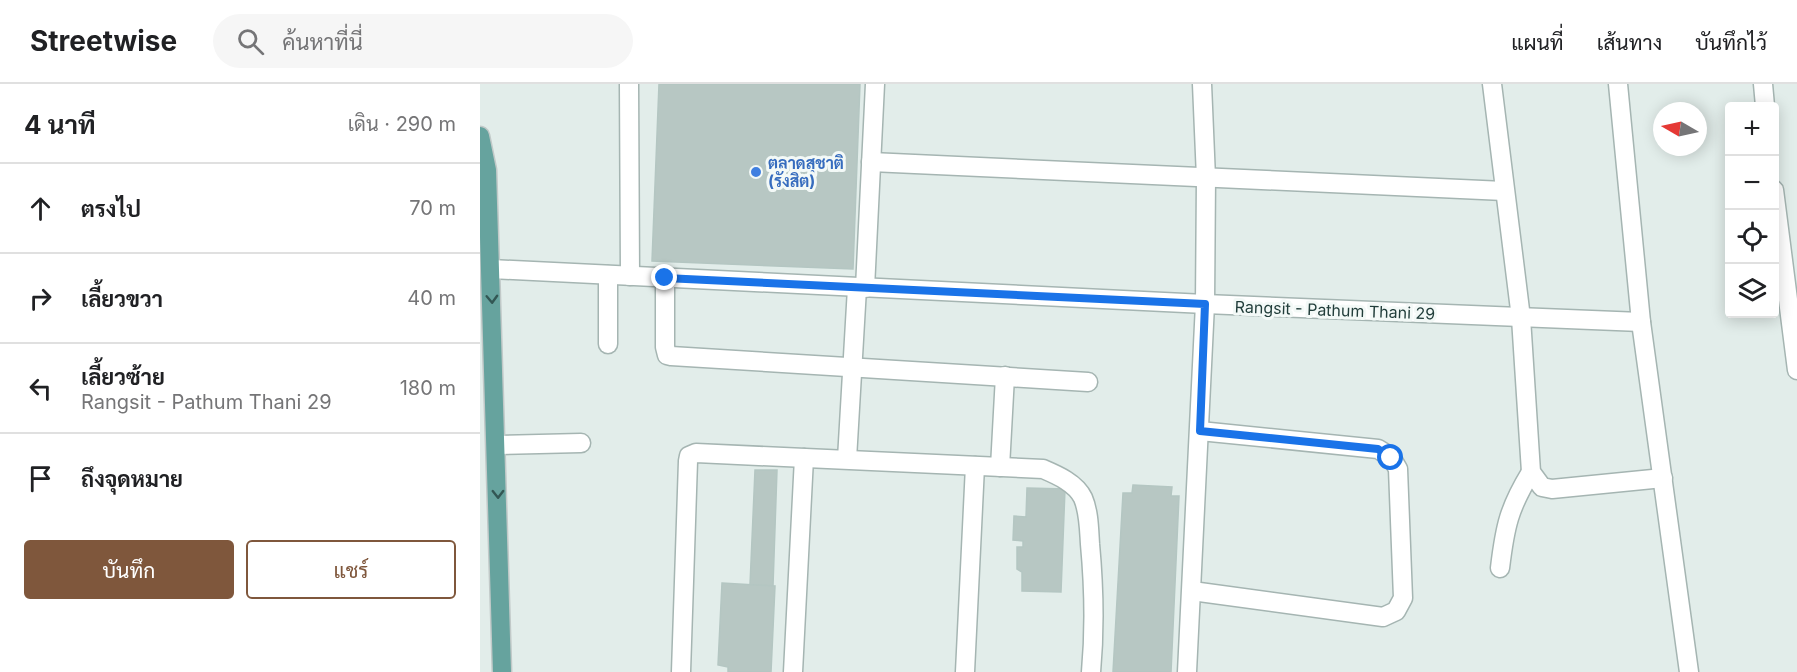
<!DOCTYPE html>
<html lang="th">
<head>
<meta charset="utf-8">
<style>
	:root { --surface:#fff; --page:#f6f6f6; --text:#202124; --muted:#757577; --line:#e0e0e0; --accent:#7f573c }
	body { margin:0; font-family:Inter,Sarabun,sans-serif; background:var(--page); color:var(--text) }
	.controls { position:absolute; right:18px; top:18px; display:grid; overflow:hidden; border-radius:6px; box-shadow:0 3px 15px #0003 }
	.controls button { width:54px; height:54px; display:grid; place-items:center; padding:0; border:0; border-bottom:2px solid var(--line); background:var(--surface); color:var(--text); font:30px sans-serif }
	.compass { position:absolute; left:1173px; top:18px; width:54px; height:54px; border-radius:50%; background:var(--surface); box-shadow:0 3px 15px #0003; rotate:279deg }
	.stop { position:absolute; width:18px; height:18px; margin:-14px; border:4px solid #1a73e8; border-radius:50%; background:#fff }
	.stop.end { background:#1a73e8; border-color:#fff; box-shadow:0 2px 6px #0008 }
	.list { margin:0; padding:0; list-style:none }
	h2 { display:flex; justify-content:space-between; align-items:center; height:78px; margin:0; padding:0 24px; font-size:26px }
	h2 small { font-size:20px; font-weight:400; color:var(--muted) }
	.list li { display:grid; grid-template-columns:39px 1fr auto; gap:18px; align-items:center; box-sizing:border-box; height:90px; padding:0 24px; border-top:2px solid var(--line) }
	.list b { display:block; font-size:22px; white-space:nowrap }
	.list p { margin:0; font-size:20px; white-space:nowrap; color:var(--muted) }
	.list em { font-size:20px; font-style:normal; color:var(--muted) }
	.actions { display:flex; gap:12px; padding:18px 24px }
	.actions a { flex:1; padding:14px 0; border:2px solid var(--accent); border-radius:6px; text-align:center; font-size:21px; color:var(--accent) }
	.actions .main { background:var(--accent); color:#fff }
	.icon { flex:none; width:33px; height:33px; fill:none; stroke:currentColor; stroke-width:2; stroke-linecap:round; stroke-linejoin:round }
	.map { position:relative; flex:none; width:1317px; height:588px; overflow:hidden }
	header { display:flex; align-items:center; gap:36px; box-sizing:border-box; height:84px; padding:0 30px; background:var(--surface); border-bottom:2px solid var(--line) }
	header strong { font-size:28px }
	nav { display:flex; gap:33px; margin-inline-start:auto; font-size:21px }
	.search { width:420px; height:54px; background:var(--page); display:flex; align-items:center; gap:15px; box-sizing:border-box; padding:0 21px; border-radius:33px; color:var(--muted); font-size:22px }
	main { display:flex }
	aside { flex:1; background:var(--surface) }
	.map>svg:first-child { display:block }
	.building { fill:#b7c7c3; stroke:#b4c6c2; stroke-width:1.5 }
	.lines { fill:none; stroke-linecap:round; stroke-linejoin:round }
	.minor-casing { stroke:#a5b5b2; stroke-width:21 }
	.major-casing { stroke:#c1c9c8; stroke-width:21 }
	.minor { stroke:#fff; stroke-width:18 }
	.major { stroke:#66a39e; stroke-width:18 }
	.oneway { stroke:#335754 }
	.route { stroke:#1a73e8; stroke-width:8 }
	.shop-dot { fill:#3f7fe0; stroke:#f3f9f7; stroke-width:2 }
	.labels { text-anchor:middle; dominant-baseline:central; stroke-width:6; stroke-linejoin:round; paint-order:stroke }
	.shop-label { font-size:16px; font-weight:bold; fill:#366cbe; stroke:#f3f9f7; text-anchor:start }
	.street-label { font-size:16px; fill:#223e3b; stroke:#f3f9f7 }
</style>
</head>
<body>
<header>
<strong>Streetwise</strong>
<div class="search"><svg class="icon" aria-label="search" viewBox="0 0 24 24"><circle cx="10" cy="10" r="6"/><path d="M15 15l6 6"/></svg>ค้นหาที่นี่</div>
<nav><a>แผนที่</a><a>เส้นทาง</a><a>บันทึกไว้</a></nav>
</header>
<main>
<aside>
<h2>4 นาที<small>เดิน · 290 m</small></h2>
<ul class="list">
<li><svg class="icon" aria-label="ahead" viewBox="0 0 24 24"><path d="M12 20V5M6 11l6-6 6 6"/></svg><div><b>ตรงไป</b></div><em>70 m</em></li>
<li><svg class="icon" aria-label="right" viewBox="0 0 24 24"><path d="M7 20v-9h11M14 6l5 5-5 5"/></svg><div><b>เลี้ยวขวา</b></div><em>40 m</em></li>
<li><svg class="icon" aria-label="left" viewBox="0 0 24 24"><path d="M17 20v-9H6M10 6l-5 5 5 5"/></svg><div><b>เลี้ยวซ้าย</b><p>Rangsit - Pathum Thani 29</p></div><em>180 m</em></li>
<li><svg class="icon" aria-label="arrive" viewBox="0 0 24 24"><path d="M6 21V4h12l-3 4 3 4H6"/></svg><div><b>ถึงจุดหมาย</b></div></li>
</ul>
<div class="actions"><a class="main">บันทึก</a><a>แชร์</a></div>
</aside>
<div class="map">
<svg width="1317" height="588" viewBox="0 0 1317 588">
	<rect width="100%" height="100%" fill="#e2edea"/>
	<g class="building">
		<polygon points="179,0 380,0 373,185 172,177"/>
		<polygon points="275,386 297,386 293,502 270,501"/>
		<polygon points="653,401 692,403 691,412 699,412 691,588 633,588 643,409 652,409"/>
		<polygon points="547,404 585,405 581,508 542,507 542,488 537,485 537,463 543,463 543,457 533,456 534,432 546,433"/>
		<polygon points="242,499 295,502 291,588 248,588 248,583 238,581"/>
	</g>
	<g class="lines">
		<defs>
			<g id="minor">
				<polyline points="149,0 150,192"/>
				<polyline points="1012,0 1041,234 1051,388 1062,403 1072,405 1183,394"/>
				<polyline points="1138,0 1161,238 1209,588"/>
				<polyline points="1283,0 1285,22"/>
				<polyline points="391,78 1024,107"/>
				<polyline points="1294,106 1317,286"/>
				<polyline points="11,185 725,220 1161,238"/>
				<polyline points="128,191 128,260"/>
				<polyline points="185,193 185,263 187,271 191,272 608,298"/>
				<polyline points="385,204 395,0"/>
				<polyline points="16,361 101,359"/>
				<polyline points="367,375 377,204"/>
				<polyline points="520,383 525,292"/>
				<path d="M1020,484c5,-42 9,-60 31,-96"/>
				<polyline points="712,507 903,533 916,527 923,514 918,385 911,373 898,365 720,347"/>
				<path d="M201,588l7,-211 1,-5 7,-3 347,16c14,6 33,14 40,29 6,14 6,31 7,46 4,43 5,85 1,128"/>
				<polyline points="313,588 324,374"/>
				<polyline points="485,588 495,382"/>
				<polyline points="707,588 725,220 726,94 722,0"/>
			</g>
			<polyline id="major" points="0,52 7,86 22,588"/>
		</defs>
		<use href="#minor" class="minor-casing"/>
		<use href="#major" class="major-casing"/>
		<use href="#minor" class="minor"/>
		<use href="#major" class="major"/>
	</g>
	<defs><path id="oneway-chevron" d="M-2-3.5L2.5 0L-2 3.5" fill="none" stroke-width="1.6" stroke-linecap="round" stroke-linejoin="round" transform="scale(1.5)"/></defs>
	<g class="oneway">
		<use href="#oneway-chevron" transform="translate(12 215) rotate(88)"/>
		<use href="#oneway-chevron" transform="translate(18 410) rotate(89)"/>
	</g>
	<g class="lines">
		<polyline class="route" points="185,194 725,220 720,347 898,365 911,374"/>
	</g>
	<circle class="shop-dot" cx="276" cy="88" r="6"/>
	<g class="labels">
		<g class="shop-label">
			<text x="288" y="79">ตลาดสุชาติ<tspan x="288" dy="18">(รังสิต)</tspan></text>
		</g>
		<g class="street-label">
			<text transform="translate(855 226) rotate(2)">Rangsit - Pathum Thani 29</text>
		</g>
	</g>
</svg>
<div class="controls">
<button>+</button>
<button>−</button>
<button><svg class="icon" aria-label="locate" viewBox="0 0 24 24"><circle cx="12" cy="12" r="6"/><path d="M12 2v4M12 18v4M2 12h4M18 12h4"/></svg></button>
<button><svg class="icon" aria-label="layers" viewBox="0 0 24 24"><path d="M12 4l9 5-9 5-9-5zM3 14l9 5 9-5"/></svg></button>
</div>
<svg class="compass" viewBox="-18 -18 36 36"><path d="M0-13l5 13h-10z" fill="#e53935"/><path d="M0 13l5-13h-10z" fill="#757577"/></svg>
<div class="stop" style="left:911px;top:374px"></div>
<div class="stop end" style="left:185px;top:194px"></div>
</div>
</main>
</body>
</html>
